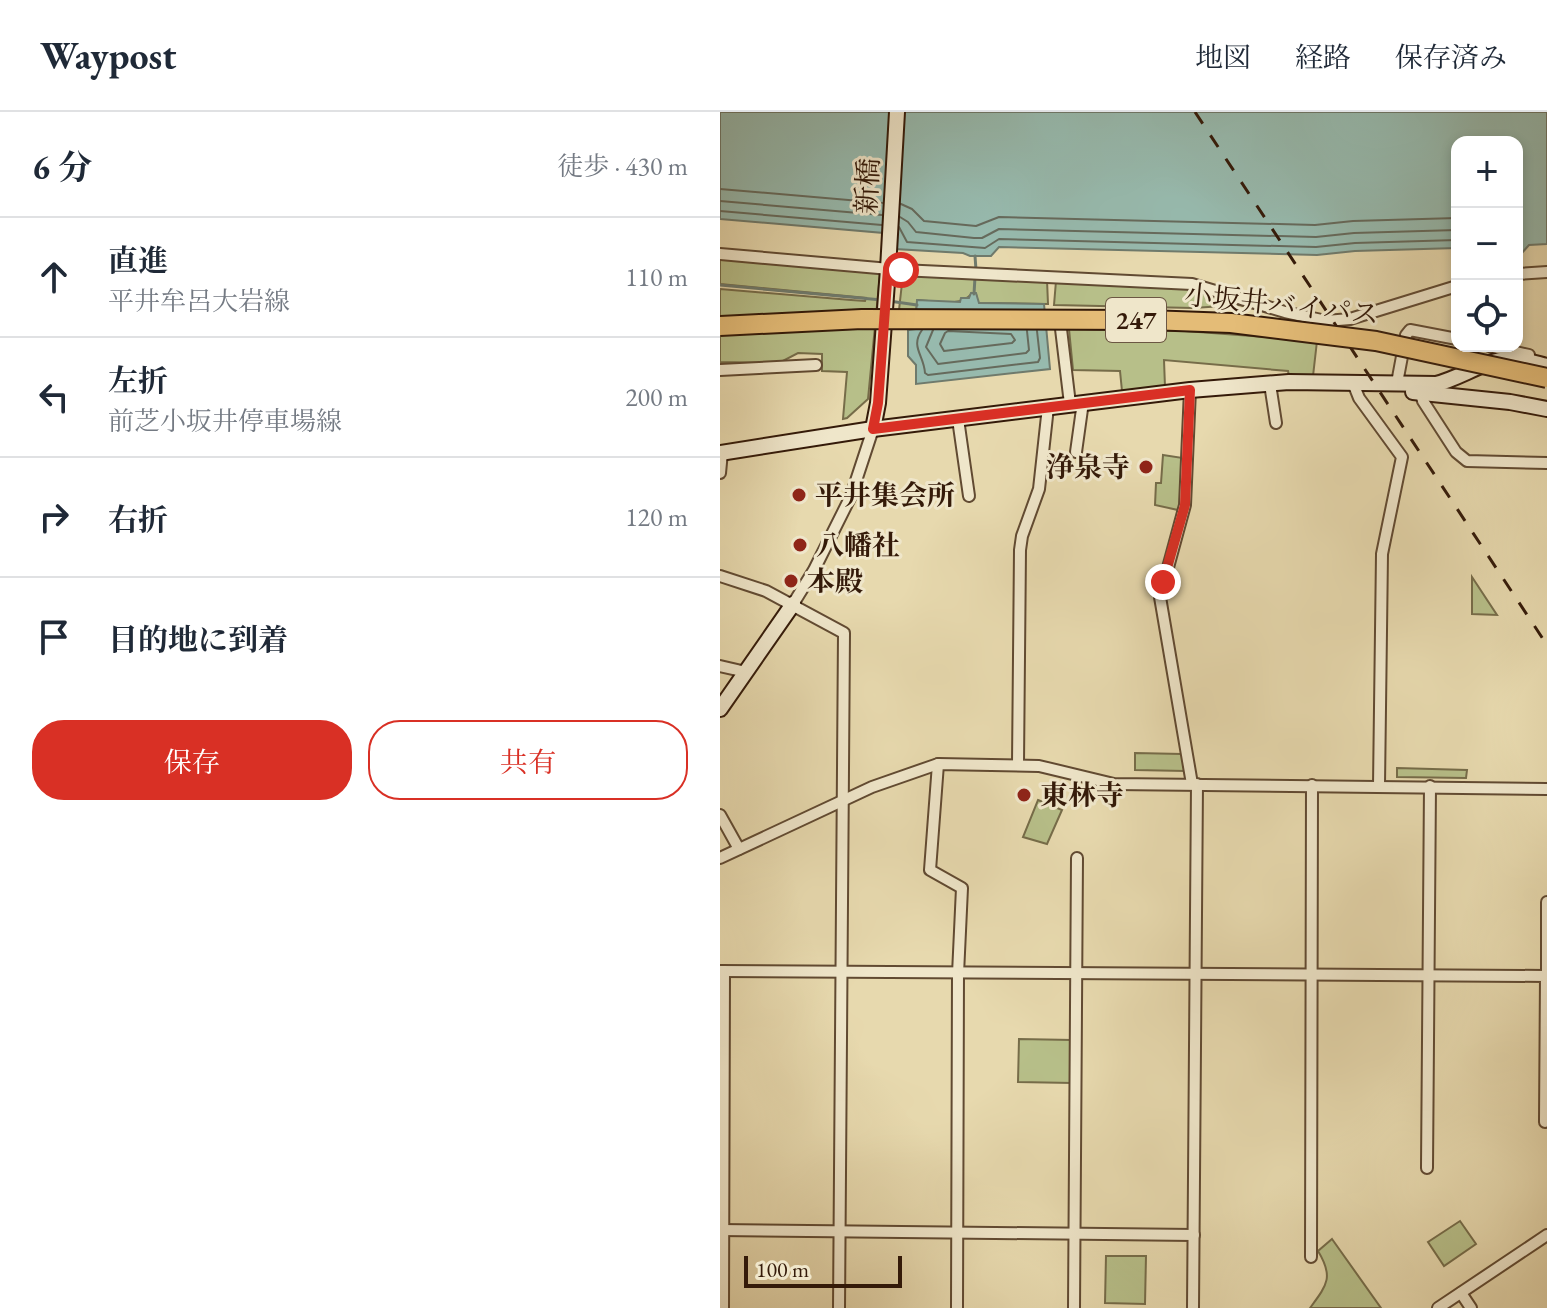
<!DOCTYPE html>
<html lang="ja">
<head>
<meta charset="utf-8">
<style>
	:root { --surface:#fff; --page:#f6f6f7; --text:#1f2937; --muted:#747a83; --line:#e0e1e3; --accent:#d93025 }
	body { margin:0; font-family:"EB Garamond","Noto Serif JP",serif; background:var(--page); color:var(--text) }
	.controls { position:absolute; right:24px; top:24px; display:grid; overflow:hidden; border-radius:16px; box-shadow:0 4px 12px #0003 }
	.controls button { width:72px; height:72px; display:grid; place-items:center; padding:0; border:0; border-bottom:2px solid var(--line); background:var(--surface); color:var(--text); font:40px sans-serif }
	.scale { position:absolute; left:24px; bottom:20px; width:158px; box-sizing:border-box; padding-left:8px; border:4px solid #341a09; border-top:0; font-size:22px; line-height:28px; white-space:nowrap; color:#341a09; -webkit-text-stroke:6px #efe6ca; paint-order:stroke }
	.stop { position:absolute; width:24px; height:24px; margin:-18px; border:6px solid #d93025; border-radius:50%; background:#fff }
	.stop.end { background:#d93025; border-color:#fff; box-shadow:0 2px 8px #0008 }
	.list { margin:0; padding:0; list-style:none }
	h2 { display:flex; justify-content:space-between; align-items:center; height:104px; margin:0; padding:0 32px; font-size:34px }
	h2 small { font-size:26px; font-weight:400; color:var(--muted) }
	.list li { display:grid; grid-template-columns:52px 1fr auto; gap:24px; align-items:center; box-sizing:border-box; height:120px; padding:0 32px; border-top:2px solid var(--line) }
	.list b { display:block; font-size:30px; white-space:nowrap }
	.list p { margin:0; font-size:26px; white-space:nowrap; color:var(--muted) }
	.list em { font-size:26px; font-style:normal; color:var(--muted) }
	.actions { display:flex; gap:16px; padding:24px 32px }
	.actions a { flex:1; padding:18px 0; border:2px solid var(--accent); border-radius:32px; text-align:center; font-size:28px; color:var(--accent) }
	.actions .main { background:var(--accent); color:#fff }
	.icon { flex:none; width:44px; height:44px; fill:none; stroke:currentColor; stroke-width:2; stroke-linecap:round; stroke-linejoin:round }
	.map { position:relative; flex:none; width:827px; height:1196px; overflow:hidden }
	header { display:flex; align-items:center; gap:48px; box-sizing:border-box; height:112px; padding:0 40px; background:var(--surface); border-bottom:2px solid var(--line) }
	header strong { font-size:38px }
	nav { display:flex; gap:44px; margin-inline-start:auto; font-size:28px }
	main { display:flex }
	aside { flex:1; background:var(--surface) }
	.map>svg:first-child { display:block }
	.green { fill:#b7bf89; stroke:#766c49; stroke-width:2 }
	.water { fill:#97baae; stroke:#6f7a6c; stroke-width:2 }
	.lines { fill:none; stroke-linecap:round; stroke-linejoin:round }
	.shore { stroke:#666a5c; stroke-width:2 }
	.stream { stroke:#6f7a6c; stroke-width:3 }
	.street-casing { stroke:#614a32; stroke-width:14 }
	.secondary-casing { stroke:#341a09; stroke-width:18 }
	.street { stroke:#efe6ca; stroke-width:10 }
	.secondary { stroke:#efe6ca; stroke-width:14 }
	.rail { stroke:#341a09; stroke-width:3; stroke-dasharray:14 14; stroke-linecap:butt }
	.highway-bridge-casing { stroke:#341a09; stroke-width:22; stroke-linecap:butt }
	.highway-bridge { stroke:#e4bc77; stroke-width:18 }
	.route { stroke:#d93025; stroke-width:10 }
	.poi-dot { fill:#8f2418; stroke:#efe6ca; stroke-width:3 }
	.labels { text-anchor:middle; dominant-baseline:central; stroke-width:6; stroke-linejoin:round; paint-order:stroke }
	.shield { fill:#efe6ca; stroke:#6c5743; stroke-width:2 }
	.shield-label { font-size:26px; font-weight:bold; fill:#341a09 }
	.street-label { font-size:28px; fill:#341a09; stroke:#efe6ca }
	.poi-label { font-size:28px; font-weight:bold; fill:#341a09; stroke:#efe6ca; text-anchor:start }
</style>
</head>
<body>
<header>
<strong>Waypost</strong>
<nav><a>地図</a><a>経路</a><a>保存済み</a></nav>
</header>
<main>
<aside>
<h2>6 分<small>徒歩 · 430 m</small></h2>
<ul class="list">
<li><svg class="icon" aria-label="ahead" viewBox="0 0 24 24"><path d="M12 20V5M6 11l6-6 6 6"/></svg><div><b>直進</b><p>平井牟呂大岩線</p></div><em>110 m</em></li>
<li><svg class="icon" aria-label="left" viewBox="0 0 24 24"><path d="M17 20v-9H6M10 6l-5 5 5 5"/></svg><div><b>左折</b><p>前芝小坂井停車場線</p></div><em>200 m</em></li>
<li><svg class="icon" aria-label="right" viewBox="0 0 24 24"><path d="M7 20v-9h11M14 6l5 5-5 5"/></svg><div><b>右折</b></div><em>120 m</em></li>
<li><svg class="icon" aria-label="arrive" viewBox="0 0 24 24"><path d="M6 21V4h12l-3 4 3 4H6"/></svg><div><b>目的地に到着</b></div></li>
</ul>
<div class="actions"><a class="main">保存</a><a>共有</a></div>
</aside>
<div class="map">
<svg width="827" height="1196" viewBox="0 0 827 1196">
	<rect width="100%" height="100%" fill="#e7d9ae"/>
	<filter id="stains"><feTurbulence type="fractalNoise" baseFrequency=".0025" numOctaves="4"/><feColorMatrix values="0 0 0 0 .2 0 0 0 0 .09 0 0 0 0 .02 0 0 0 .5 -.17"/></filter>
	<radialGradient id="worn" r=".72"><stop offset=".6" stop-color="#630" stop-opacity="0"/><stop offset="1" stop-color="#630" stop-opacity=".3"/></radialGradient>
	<g class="green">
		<polygon points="0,146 158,160 160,162 148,287 127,306 123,307 127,260 102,259 102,242 78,241 59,251 0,250 0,177 131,188 145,189 146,186 0,172"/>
		<path d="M183,162l144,6 1,24 -70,-1 -2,-9 -4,-1c-11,15 -37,8 -54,7l-2,11 -17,-1z"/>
		<polygon points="336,169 479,177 563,204 519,193 473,196 334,193"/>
		<polygon points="349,217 465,219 597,229 593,264 569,264 568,259 444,248 445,275 402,279 400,259 353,258"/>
		<polygon points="443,343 463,346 461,390 458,398 435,393 436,371 441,371"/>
		<polygon points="752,465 777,503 752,502"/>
		<polygon points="415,641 462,642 465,659 415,658"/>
		<polygon points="677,656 747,658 746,666 677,665"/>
		<polygon points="318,688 342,698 327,732 303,725"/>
		<polygon points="299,927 352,928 352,971 298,970"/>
		<polygon points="740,1109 756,1132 724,1154 708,1130"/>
		<path d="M612,1127l49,69h-71c17,-23 24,-31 8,-57z"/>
		<polygon points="386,1144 426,1144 425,1192 385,1191"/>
	</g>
	<g class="water">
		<polygon points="0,0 827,0 827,132 809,133 801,142 797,142 797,30 737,30 737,136 635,139 597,143 279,135 271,144 250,144 243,141 175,137 175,122 0,107"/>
		<polygon points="251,181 256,181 259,191 324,192 330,257 196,272 196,253 188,244 188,218 195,217 197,188 240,190 241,186 249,186"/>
	</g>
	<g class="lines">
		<g class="shore">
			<polyline points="0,77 163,91"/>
			<polyline points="0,89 162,103"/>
			<polyline points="181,92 192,97 204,109 256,114 279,105 595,113 633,109 737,106"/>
			<polyline points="0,99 162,113"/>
			<polyline points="180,105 188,110 196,120 254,126 262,126 279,117 596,125 634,121 737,118"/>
			<polyline points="179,115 187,130 265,136 279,127 596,135 635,131 737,128"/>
			<path d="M202,218c-12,17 2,25 3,43l3,2 110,-13 2,-4 -3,-27"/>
			<polyline points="213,218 206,235 218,252 306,241 309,238 307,219"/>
			<polygon points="228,219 291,222 295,228 292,231 224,239 220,232 225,221"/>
		</g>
		<g class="stream">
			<polyline points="255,144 256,158"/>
			<polyline points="0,173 162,188"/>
			<polyline points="254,182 255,165"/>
			<polyline points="169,189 197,193"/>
		</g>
		<defs>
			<g id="street">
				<polyline points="0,142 181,158 472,172 565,200 606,209 630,207 737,174"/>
				<polyline points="797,162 827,160"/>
				<polyline points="341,217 350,292"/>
				<polyline points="769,234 809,243"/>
				<polyline points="0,258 96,253"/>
				<polyline points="633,271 639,286 682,345 662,442 659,673"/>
				<polyline points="677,271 686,223 690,218 737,227"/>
				<polyline points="550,272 556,311"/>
				<polyline points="470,278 465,393 440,485 472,672"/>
				<polyline points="701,281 703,289 736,340 747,349 827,351"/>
				<polyline points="238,307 249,384"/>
				<polyline points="356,340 363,290"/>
				<polyline points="0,361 2,340"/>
				<polyline points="0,464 46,479 124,521 119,1196"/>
				<polyline points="73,492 94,458 131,384 153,317"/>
				<polyline points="0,554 26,560"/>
				<polyline points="298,651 300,438 302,424 319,377 328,295"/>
				<polyline points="218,652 210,758 242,776 238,862 237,1196"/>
				<polyline points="0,703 19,737"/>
				<polyline points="0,746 152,675 218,652 319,654 394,672 827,677"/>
				<polyline points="827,790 827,864"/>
				<polyline points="0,859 826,864 825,1010"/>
				<polyline points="707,1056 710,674"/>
				<polyline points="0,1118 474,1123"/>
				<polyline points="591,1145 592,673"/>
				<polyline points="741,1181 751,1196"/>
				<polyline points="3,1196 4,859"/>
				<polyline points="354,1196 357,746"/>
				<polyline points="473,1196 477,672"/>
				<polyline points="718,1196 827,1123"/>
			</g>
			<g id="secondary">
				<polyline points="693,280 790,290 827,297"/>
				<polyline points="153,317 158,291 168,157 177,0"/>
				<path d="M0,341l153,-24 317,-39 99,-8 147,2c25,-6 48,-24 73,-25 12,-1 26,4 38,7"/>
				<polyline points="0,597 73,492"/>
			</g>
		</defs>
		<use href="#street" class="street-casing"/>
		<use href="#secondary" class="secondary-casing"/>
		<use href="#street" class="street"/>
		<use href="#secondary" class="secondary"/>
		<polyline class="rail" points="475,0 827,533"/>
		<defs>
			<polyline id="highway-bridge" points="0,214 142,207 428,208 511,211 656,229 827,266"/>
		</defs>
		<use href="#highway-bridge" class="highway-bridge-casing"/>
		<use href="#highway-bridge" class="highway-bridge"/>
	</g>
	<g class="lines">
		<polyline class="route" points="181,158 168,157 158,291 153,317 470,278 465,393 443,470"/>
	</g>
	<g class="poi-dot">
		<circle cx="426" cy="355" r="8"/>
		<circle cx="79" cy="383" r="8"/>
		<circle cx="80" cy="433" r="8"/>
		<circle cx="71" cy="469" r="8"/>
		<circle cx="304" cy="683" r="8"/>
	</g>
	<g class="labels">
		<rect class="shield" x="386" y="186" width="60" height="44" rx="6"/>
		<g class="shield-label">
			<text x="416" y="208">247</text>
		</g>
		<g class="street-label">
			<text transform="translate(147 74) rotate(-87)">新橋</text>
			<text transform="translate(562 192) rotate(6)">小坂井バイパス</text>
		</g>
		<g class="poi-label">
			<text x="410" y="355" text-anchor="end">浄泉寺</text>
			<text x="95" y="383">平井集会所</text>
			<text x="96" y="433">八幡社</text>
			<text x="87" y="469">本殿</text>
			<text x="320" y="683">東林寺</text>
		</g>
	</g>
	<rect width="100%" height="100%" filter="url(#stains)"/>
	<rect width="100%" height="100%" fill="url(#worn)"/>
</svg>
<div class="controls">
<button>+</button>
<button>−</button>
<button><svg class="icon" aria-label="locate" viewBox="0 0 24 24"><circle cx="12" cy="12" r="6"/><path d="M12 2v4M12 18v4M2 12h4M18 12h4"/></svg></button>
</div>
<div class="scale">100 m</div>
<div class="stop" style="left:181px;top:158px"></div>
<div class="stop end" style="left:443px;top:470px"></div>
</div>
</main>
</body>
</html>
